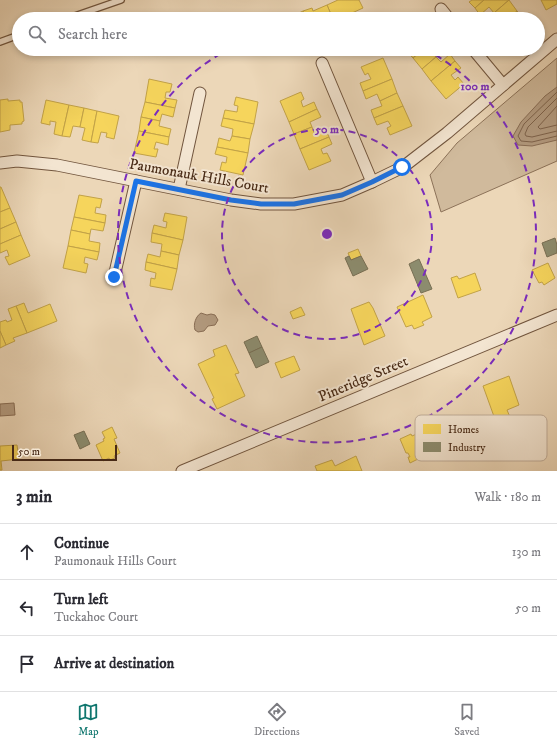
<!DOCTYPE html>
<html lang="en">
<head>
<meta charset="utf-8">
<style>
	:root { --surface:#fff; --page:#f2f2f3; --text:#2b2b33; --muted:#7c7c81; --line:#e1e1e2; --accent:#0f766e }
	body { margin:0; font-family:"IM FELL DW Pica",serif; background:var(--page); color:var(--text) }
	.scale { position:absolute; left:12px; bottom:10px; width:105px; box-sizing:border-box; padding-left:4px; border:2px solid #482a16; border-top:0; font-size:11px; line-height:14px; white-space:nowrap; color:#482a16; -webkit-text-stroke:3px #f3e5d1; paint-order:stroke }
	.stop { position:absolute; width:12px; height:12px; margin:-9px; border:3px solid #1a73e8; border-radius:50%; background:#fff }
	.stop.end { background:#1a73e8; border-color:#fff; box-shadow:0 1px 4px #0008 }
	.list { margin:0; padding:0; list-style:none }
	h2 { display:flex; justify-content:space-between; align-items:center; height:52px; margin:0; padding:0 16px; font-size:17px }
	h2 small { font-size:13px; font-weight:400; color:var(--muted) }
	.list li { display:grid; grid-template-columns:26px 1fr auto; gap:12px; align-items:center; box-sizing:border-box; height:56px; padding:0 16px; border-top:1px solid var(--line) }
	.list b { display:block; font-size:15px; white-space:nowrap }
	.list p { margin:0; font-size:13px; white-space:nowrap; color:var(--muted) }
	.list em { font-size:13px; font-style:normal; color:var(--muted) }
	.icon { flex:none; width:22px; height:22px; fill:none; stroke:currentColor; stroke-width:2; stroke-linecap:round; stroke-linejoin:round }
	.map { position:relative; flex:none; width:557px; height:471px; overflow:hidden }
	.search { position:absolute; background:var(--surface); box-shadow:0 2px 6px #0003; left:12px; right:12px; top:12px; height:44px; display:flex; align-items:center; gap:10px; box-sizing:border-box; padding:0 14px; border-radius:22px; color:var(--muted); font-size:15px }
	.sheet { height:220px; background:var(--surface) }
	nav { display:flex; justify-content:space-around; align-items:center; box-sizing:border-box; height:56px; border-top:1px solid var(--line); background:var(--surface); font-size:11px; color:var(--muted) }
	nav a { display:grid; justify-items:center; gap:2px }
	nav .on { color:var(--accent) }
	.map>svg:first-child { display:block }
	.green { fill:#d0ba9c; stroke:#8c7259 }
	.water { fill:#b49c81; stroke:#896e56 }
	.homes { fill:#f6d55c; stroke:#c2a247 }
	.industry { fill:#8c8c6e; stroke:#786f54 }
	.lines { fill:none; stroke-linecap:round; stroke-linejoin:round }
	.shore { stroke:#7e634c; stroke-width:1 }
	.lane-casing { stroke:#71553e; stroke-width:8 }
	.street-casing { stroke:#71553e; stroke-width:13 }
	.lane { stroke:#f3e5d1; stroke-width:5.5 }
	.street { stroke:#f3e5d1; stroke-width:11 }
	.route { stroke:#1a73e8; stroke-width:5 }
	.ring { fill:none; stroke:#7b2cbf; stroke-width:2; stroke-dasharray:7 5 }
	.labels { text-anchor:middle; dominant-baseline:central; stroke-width:4; stroke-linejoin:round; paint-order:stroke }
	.street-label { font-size:15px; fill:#482a16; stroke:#f3e5d1 }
	.key { fill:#f3e5d1; stroke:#c0ad99; stroke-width:1 }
	.key-label { font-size:11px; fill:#482a16 }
	.centre { fill:#7b2cbf; stroke:#f3e5d1; stroke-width:2 }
	.ring-label { font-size:12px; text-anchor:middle; font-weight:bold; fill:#7b2cbf; stroke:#f3e5d1; stroke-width:4; stroke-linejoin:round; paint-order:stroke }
</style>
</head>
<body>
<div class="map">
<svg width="557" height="471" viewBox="0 0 557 471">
	<rect width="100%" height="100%" fill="#ecd7b8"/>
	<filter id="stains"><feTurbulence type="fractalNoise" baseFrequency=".005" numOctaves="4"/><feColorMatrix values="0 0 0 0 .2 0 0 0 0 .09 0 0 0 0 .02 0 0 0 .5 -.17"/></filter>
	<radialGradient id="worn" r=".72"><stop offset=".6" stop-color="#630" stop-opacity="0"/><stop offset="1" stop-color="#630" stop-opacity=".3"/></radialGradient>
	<polygon class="green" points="557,58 557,161 441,212 430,175 457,143"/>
	<g class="water">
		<polygon points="557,87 557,140 532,146 518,145 513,136 521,122 545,96"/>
		<path d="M201,313l6,2 4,-1 4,1 3,5 -3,5 -7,1 -4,5 -6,1 -3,-2c-2,-6 1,-14 6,-17z"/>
		<polygon points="14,403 15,415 0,416 0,404"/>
	</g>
	<g class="homes">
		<polygon points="338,0 359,0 363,8 341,18 341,19 333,19 327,5"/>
		<polygon points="472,0 484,0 475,8 469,2"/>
		<polygon points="484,0 509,0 494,13 489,7 480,15 475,8"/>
		<polygon points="509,0 517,11 508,19 494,19 497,17 494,13"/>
		<polygon points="541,0 557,0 557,4 546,10"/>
		<polygon points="327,5 333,19 306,19 303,11 312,8 313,11"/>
		<polygon points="303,11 306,19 293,19 295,18 293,16"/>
		<polygon points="517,11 524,19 508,19"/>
		<polygon points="283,49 293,49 293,50 285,54"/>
		<polygon points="405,49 424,49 413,58"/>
		<polygon points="424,49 437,49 433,53 436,57 422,69 413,58"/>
		<polygon points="450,54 455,61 431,81 422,69 436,57 441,62"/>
		<polygon points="383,58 392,79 363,91 360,83 371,79 368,73 365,75 361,67"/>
		<polygon points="455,61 461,68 451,75 455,80 458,77 464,84 446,99 431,81"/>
		<polygon points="149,79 172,84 170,92 166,92 165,98 177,100 175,108 145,102"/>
		<polygon points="392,79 397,93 380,101 377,94 366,99 363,91"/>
		<polygon points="301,92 304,99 301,101 303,107 314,102 317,109 289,122 280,101"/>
		<polygon points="397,93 403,106 374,118 371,110 382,106 380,101"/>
		<polygon points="236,97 258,102 254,124 223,118 225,110 237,112 238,106 234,105"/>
		<polygon points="8,99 8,101 20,100 20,102 22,102 24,121 22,122 22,124 10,125 10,130 0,132 0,100"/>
		<polygon points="46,100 69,105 62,136 54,134 56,122 50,121 50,125 41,123"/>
		<polygon points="145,102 175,108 173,117 162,114 160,121 141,117"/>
		<polygon points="69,105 84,108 80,127 73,126 70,137 62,136"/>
		<polygon points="403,106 412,126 390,135 387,128 391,126 388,121 377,125 374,118"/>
		<polygon points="84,108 97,111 91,142 82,140 85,128 80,127"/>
		<polygon points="317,109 321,117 310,122 312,127 294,134 289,122"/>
		<polygon points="97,111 119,116 114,139 106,137 107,133 101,132 98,143 91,142"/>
		<polygon points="141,117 160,121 159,126 171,129 169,137 139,131"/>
		<polygon points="223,118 254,124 250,139 232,136 233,129 221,126"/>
		<polygon points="312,127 314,133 325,128 329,137 300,149 294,134"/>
		<polygon points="139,131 169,137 168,145 156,142 154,149 158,149 156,157 134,153"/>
		<polygon points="232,136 250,139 248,153 217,147 219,138 230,141"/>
		<polygon points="329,137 332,144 321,149 323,154 327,153 331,161 309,170 300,149"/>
		<polygon points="217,147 248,153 243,175 220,170 222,162 226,163 227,157 215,154"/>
		<polygon points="0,187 1,187 10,208 0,212"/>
		<polygon points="79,195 102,199 100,208 96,207 95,213 106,215 105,223 74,217"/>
		<polygon points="10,208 16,222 0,229 0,212"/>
		<polygon points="165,213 187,217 183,240 152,233 154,225 166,228 167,222 163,221"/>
		<polygon points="74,217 105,223 103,231 91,229 90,234 71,230"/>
		<polygon points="16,222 21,235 0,244 0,229"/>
		<polygon points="71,230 90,234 89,241 100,243 99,252 68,246"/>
		<polygon points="152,233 183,240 179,255 161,251 162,244 151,242"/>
		<polygon points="21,235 30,256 9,265 5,257 9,256 7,250 0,253 0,244"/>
		<polygon points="68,246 99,252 97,260 85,257 84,263 88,264 86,273 63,268"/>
		<polygon points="358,249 361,256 351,260 348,253"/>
		<polygon points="161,251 179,255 177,269 146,262 148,254 160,257"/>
		<polygon points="146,262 177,269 172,290 150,286 151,278 155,279 156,273 145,270"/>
		<polygon points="548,263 555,278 544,285 542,282 539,283 532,270"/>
		<polygon points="475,273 481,290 458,298 451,278 457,276 459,279"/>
		<polygon points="423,295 432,317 422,322 424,325 414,329 412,325 406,327 397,307"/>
		<polygon points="369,302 373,308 385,336 364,345 351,309"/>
		<polygon points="24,303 28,313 50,304 57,321 27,333 16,306"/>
		<polygon points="16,306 27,333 13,338 15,341 6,345 0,331 0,322 6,320 7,322 12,320 8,309"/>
		<polygon points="301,307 305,315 293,319 290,312"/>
		<polygon points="0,331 6,345 0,348"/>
		<polygon points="226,345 239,373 235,374 245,396 217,409 212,399 214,398 198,364 215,356 213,350"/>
		<polygon points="294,356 300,370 281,378 275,363"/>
		<polygon points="509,376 519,405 507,410 510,417 496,422 483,386"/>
		<polygon points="441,423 449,443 436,449 437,451 428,455 427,453 420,456 420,458 410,463 408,457 410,457 408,453 406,453 400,439 411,434 412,436 419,433 418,431 427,427 428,429"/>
		<polygon points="112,427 117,438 114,439 120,453 114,456 115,458 110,460 109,458 103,461 96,445 104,441 103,439 105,438 102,432"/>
		<polygon points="17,445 19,459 1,461 2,470 0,470 0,446"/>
		<polygon points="356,456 362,471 317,471 315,466 332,460 335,466"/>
	</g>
	<g class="industry">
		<polygon points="555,238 557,245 557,253 547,257 542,243"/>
		<polygon points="349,256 351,260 361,256 368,269 353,276 345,258"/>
		<polygon points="419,259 432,289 421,293 409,264"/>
		<polygon points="257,336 262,347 249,353 244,342"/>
		<polygon points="262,347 269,362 256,368 249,353"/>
		<polygon points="84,431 90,444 80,449 74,435"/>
	</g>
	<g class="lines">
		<g class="shore">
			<polyline points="557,92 524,124 518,136 521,141 532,142 557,136"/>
			<polyline points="557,98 528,127 525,134 526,136 532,137 557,131"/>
			<polyline points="557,106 538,127 540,129 557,125"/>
		</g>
		<defs>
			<g id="lane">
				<polyline points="66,19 121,0"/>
				<polyline points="0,42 19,35"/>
			</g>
			<g id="street">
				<polyline points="441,9 449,19"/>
				<polyline points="473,49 503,85"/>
				<polyline points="322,63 372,182"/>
				<polyline points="0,163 17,161 57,165 231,200 261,204 294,204 342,195 372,182 403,167 447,133 557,39"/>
				<polyline points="179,189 200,93"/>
				<polyline points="114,277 136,181"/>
				<polyline points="182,471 557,315"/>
			</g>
		</defs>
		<use href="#lane" class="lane-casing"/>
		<use href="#street" class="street-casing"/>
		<use href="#lane" class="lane"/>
		<use href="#street" class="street"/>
	</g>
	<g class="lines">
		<polyline class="route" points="114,277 136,181 231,200 261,204 294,204 342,195 372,182 402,167"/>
	</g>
	<g class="ring">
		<circle cx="327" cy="234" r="105"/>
		<path d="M425 49A209 209 0 1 1 229 49"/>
	</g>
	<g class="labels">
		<g class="street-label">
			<text transform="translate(199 176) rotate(10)">Paumonauk Hills Court</text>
			<text transform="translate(363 379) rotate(-23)">Pineridge Street</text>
		</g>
	</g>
	<rect x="415" y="415" width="132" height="46" rx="6" class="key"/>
	<rect x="423" y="424" width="18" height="10" fill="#f6d55c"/>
	<rect x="423" y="442" width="18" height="10" fill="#8c8c6e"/>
	<g class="key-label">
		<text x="448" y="433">Homes</text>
		<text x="448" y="451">Industry</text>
	</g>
	<circle cx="327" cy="234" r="6" class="centre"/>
	<g class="ring-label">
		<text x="475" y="90">100 m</text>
		<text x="327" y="133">50 m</text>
	</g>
	<rect width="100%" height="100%" filter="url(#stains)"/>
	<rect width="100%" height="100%" fill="url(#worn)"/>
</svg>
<div class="scale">50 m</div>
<div class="stop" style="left:402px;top:167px"></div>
<div class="stop end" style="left:114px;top:277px"></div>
<div class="search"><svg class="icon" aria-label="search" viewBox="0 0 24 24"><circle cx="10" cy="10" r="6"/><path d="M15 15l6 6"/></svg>Search here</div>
</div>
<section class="sheet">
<h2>3 min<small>Walk · 180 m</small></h2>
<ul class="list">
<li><svg class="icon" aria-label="ahead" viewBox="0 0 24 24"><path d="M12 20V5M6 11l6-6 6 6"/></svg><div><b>Continue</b><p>Paumonauk Hills Court</p></div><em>130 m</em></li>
<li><svg class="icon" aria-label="left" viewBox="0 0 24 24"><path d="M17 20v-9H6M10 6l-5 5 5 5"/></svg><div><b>Turn left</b><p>Tuckahoe Court</p></div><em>50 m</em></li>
<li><svg class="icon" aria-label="arrive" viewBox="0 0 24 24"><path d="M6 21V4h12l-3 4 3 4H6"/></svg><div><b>Arrive at destination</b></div></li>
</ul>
</section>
<nav>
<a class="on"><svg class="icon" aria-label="map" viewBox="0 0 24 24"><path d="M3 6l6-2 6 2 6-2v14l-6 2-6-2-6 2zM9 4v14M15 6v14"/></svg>Map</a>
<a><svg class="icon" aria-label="directions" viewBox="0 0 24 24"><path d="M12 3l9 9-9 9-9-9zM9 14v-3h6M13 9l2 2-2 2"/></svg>Directions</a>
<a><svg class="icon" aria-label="saved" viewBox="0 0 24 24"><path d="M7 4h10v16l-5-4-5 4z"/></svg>Saved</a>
</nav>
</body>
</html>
